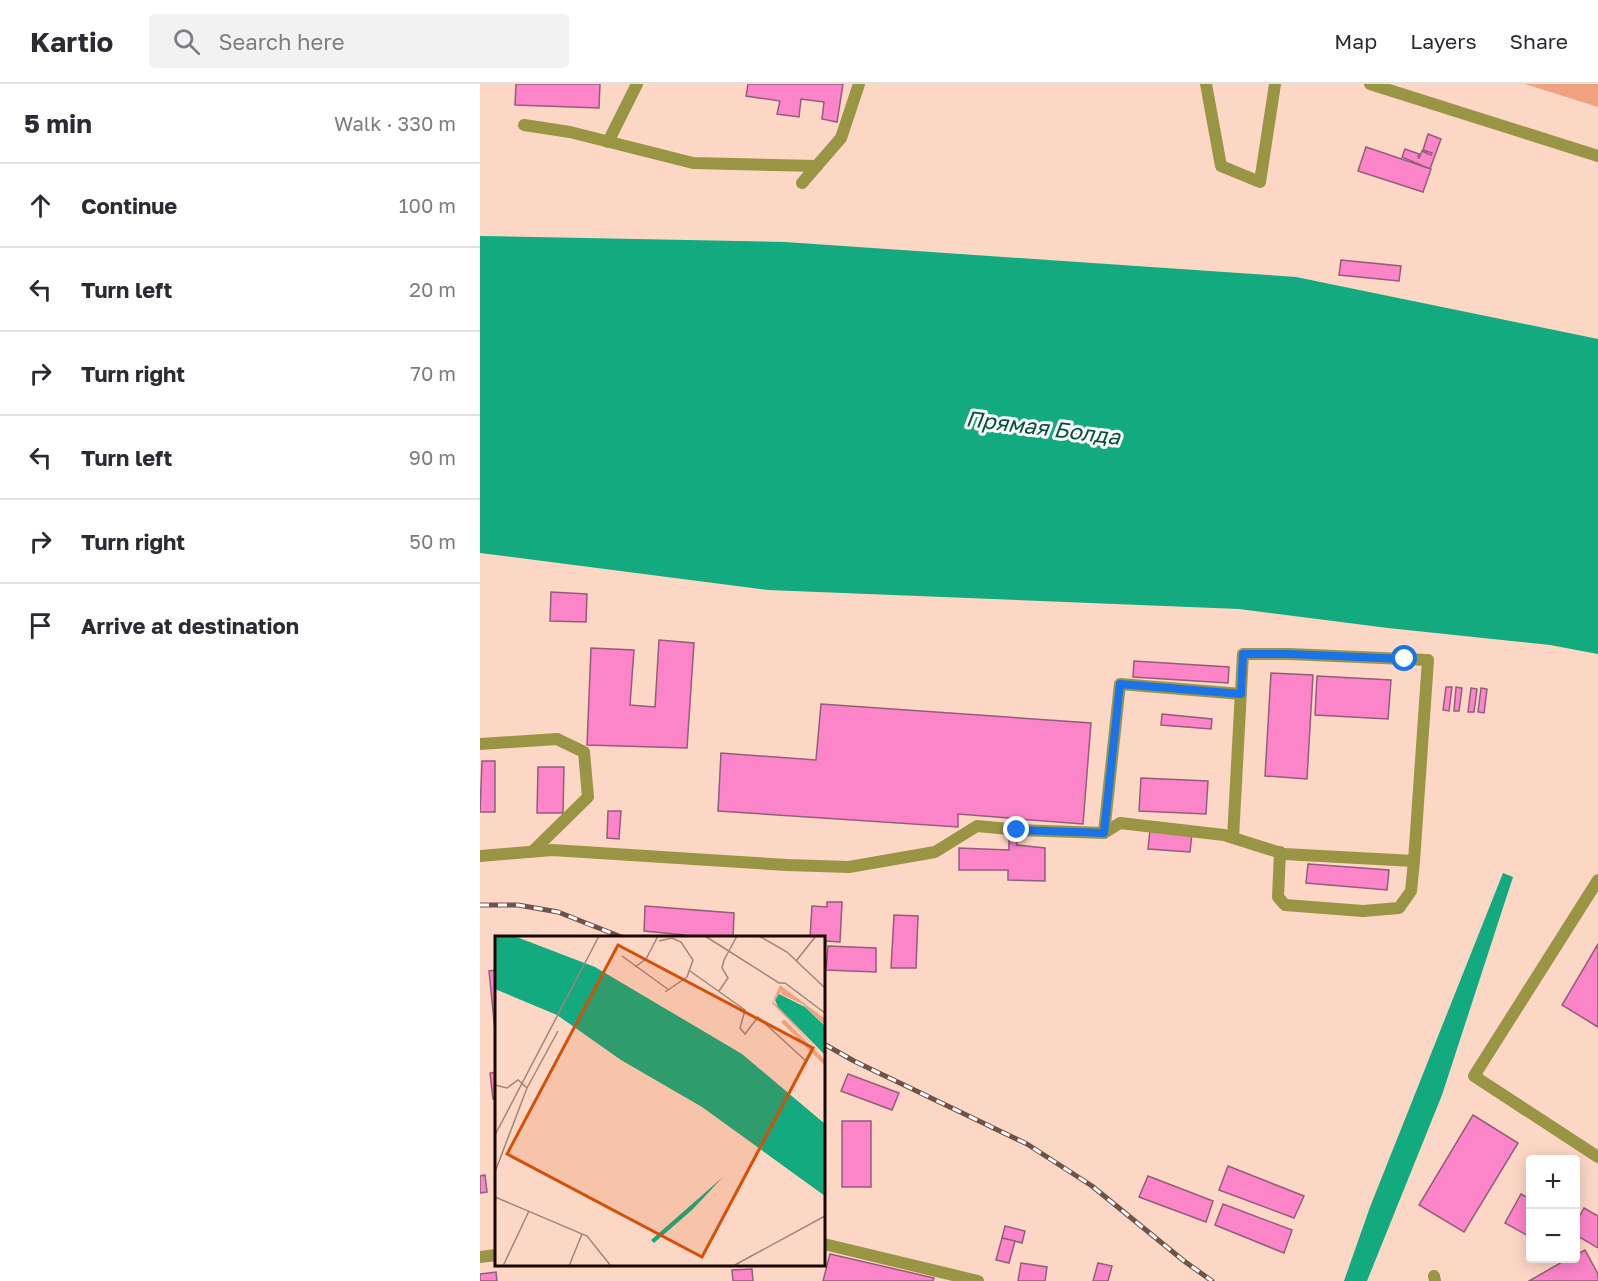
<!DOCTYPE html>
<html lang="en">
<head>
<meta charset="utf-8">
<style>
	:root { --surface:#fff; --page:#f2f2f3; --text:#2b2b33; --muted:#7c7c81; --line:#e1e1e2 }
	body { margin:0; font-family:"Golos Text",sans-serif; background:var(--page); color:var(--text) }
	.controls { position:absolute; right:18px; bottom:18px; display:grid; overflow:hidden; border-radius:6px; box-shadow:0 3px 15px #0003 }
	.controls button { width:54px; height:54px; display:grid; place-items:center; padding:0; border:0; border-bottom:2px solid var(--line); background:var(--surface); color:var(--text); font:30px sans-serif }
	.stop { position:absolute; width:18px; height:18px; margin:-14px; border:4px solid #1a73e8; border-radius:50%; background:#fff }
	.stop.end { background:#1a73e8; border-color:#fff; box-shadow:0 2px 6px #0008 }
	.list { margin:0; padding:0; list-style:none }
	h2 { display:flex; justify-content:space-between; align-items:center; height:78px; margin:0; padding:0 24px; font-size:26px }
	h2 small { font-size:20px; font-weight:400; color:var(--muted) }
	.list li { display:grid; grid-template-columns:39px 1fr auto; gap:18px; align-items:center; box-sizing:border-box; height:84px; padding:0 24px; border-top:2px solid var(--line) }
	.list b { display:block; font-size:22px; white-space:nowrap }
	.list em { font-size:20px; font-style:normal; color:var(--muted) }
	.icon { flex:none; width:33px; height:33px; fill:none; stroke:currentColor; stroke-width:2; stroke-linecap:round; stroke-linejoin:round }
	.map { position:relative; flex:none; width:1118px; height:1197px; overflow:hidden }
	header { display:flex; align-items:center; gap:36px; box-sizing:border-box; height:84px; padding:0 30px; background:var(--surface); border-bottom:2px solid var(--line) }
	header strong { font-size:28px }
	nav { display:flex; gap:33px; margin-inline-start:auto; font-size:21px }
	.search { width:420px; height:54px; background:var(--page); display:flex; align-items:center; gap:15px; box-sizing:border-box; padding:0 21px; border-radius:6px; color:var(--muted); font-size:22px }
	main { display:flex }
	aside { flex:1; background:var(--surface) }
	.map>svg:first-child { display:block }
	.green { fill:#eea27f }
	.water { fill:#12aa7e }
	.building { fill:#fc84c9; stroke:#935d7b; stroke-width:1.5 }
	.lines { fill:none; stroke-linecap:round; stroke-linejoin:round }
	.minor { stroke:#999545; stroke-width:12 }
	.rail-casing { stroke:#6e5349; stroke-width:5 }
	.rail { stroke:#fff; stroke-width:3; stroke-dasharray:9; stroke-linecap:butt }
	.route { stroke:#1a73e8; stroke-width:8 }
	.labels { text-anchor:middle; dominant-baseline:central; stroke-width:6; stroke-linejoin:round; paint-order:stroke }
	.water-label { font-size:22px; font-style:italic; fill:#03513a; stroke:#fff }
	.inset-road { fill:none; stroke:#a38477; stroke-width:1.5 }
	.view { fill:#d4510b; fill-opacity:0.15; stroke:#d4510b; stroke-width:3 }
	.inset-edge { fill:none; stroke:#1b0701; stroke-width:3 }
</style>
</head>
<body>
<header>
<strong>Kartio</strong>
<div class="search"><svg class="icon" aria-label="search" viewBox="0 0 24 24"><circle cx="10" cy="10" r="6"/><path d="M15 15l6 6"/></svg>Search here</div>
<nav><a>Map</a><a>Layers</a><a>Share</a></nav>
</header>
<main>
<aside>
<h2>5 min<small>Walk · 330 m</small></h2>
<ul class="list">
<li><svg class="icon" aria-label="ahead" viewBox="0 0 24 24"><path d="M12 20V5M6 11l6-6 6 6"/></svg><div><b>Continue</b></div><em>100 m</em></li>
<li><svg class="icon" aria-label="left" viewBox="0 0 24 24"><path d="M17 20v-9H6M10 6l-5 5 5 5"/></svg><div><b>Turn left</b></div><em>20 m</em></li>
<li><svg class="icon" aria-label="right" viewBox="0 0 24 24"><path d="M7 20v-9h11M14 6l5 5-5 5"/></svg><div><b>Turn right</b></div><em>70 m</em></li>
<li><svg class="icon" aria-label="left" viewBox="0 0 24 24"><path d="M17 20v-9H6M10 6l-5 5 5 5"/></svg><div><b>Turn left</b></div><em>90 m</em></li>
<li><svg class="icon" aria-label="right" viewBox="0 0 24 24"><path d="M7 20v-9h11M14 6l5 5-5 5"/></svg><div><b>Turn right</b></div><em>50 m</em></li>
<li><svg class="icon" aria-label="arrive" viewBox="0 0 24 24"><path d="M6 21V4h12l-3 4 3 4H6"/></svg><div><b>Arrive at destination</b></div></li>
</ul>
</aside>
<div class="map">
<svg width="1118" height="1197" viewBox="0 0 1118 1197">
	<rect width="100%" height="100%" fill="#fdd7c6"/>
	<polygon class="green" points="1045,0 1118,0 1118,23"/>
	<g class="water">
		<polygon points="0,152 305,158 816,193 1118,255 1118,570 1070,561 908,544 759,525 288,506 0,469"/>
		<polygon points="1023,789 1033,793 962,1011 887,1197 864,1197 890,1123"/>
	</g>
	<g class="building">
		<polygon points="36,0 120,0 119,24 35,21"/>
		<polygon points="268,0 363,0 357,38 342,35 344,18 321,15 319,33 297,30 300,17 266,12"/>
		<polygon points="948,50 961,55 950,85 922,73 925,65 939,70 938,73 939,74 942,67 951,71 952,69 943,66"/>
		<polygon points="886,63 951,85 943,108 878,87"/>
		<polygon points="861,176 921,182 919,197 859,191"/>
		<polygon points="71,508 107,510 106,538 70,537"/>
		<polygon points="179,556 214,559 207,664 107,661 111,564 154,566 150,621 175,623"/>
		<polygon points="654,577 749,583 748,599 653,593"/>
		<polygon points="791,589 833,591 827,695 785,692"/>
		<polygon points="837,592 911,596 908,635 835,631"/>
		<polygon points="966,603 972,603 969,627 963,626"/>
		<polygon points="976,603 982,604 979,627 974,627"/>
		<polygon points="991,604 997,605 994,628 988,628"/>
		<polygon points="1001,604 1007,605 1004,629 998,628"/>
		<polygon points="341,620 611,639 603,740 538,735 537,761 565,764 565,797 528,796 528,786 479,786 479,764 529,766 529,734 478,730 478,743 238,727 241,669 336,676"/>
		<polygon points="682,630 732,635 731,645 681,641"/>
		<polygon points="2,677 15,677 15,728 0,728"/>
		<polygon points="58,683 84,683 83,729 57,729"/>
		<polygon points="661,694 728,697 726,730 659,727"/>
		<polygon points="128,727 141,727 139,755 127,754"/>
		<polygon points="670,746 712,749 710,768 668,765"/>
		<polygon points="828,780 909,786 907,806 826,799"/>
		<polygon points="347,818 362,818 360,858 346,857 344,875 344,854 330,854 332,822 347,823"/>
		<polygon points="165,822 254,829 253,854 204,854 204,851 164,847"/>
		<polygon points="414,831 438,832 436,884 411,884"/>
		<polygon points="1118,860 1118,943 1082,921"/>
		<polygon points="348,862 396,864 396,888 346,886"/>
		<polygon points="16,886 16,957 9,887"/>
		<polygon points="16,988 16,1015 13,1015 10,989"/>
		<polygon points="368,990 419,1009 412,1026 361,1007"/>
		<polygon points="993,1031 1038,1059 984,1148 939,1121"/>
		<rect x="362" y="1037" width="29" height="66"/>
		<polygon points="748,1082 824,1112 814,1134 739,1106"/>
		<polygon points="5,1091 7,1108 0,1109 0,1092"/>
		<polygon points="668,1092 733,1117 726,1138 659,1113"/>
		<polygon points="1041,1110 1050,1115 1050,1153 1025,1139"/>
		<polygon points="743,1120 812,1146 804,1169 735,1141"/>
		<polygon points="1104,1124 1118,1132 1118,1164 1096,1151 1096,1139"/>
		<polygon points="525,1142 545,1147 542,1159 522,1154"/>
		<polygon points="522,1154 535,1157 529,1179 516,1176"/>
		<polygon points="1105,1166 1118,1190 1118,1197 1049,1197 1089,1174 1096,1174 1096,1171"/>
		<polygon points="350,1170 454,1194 453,1197 343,1197"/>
		<polygon points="541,1179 567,1183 565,1197 538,1197"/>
		<polygon points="618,1179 632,1182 628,1197 613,1197"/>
		<polygon points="272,1185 273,1197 253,1197 252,1186"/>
		<polygon points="16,1188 17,1197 0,1197 0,1190"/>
	</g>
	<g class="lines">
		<g class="minor">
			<polyline points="726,0 741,82 780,98 795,0"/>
			<polyline points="890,0 1118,72"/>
			<polyline points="44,41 90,48 213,79 337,82"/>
			<polyline points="128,58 157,0"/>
			<polyline points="322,99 361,54 379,0"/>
			<polyline points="0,660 77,655 104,668 108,713 53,767"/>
			<polyline points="537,746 624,749 640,739 744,751 804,770 934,777 948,576 809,570 763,570 753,754"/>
			<polyline points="624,749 640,600 761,610"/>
			<polyline points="800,768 798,813 805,821 883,827 919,824 931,807 934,777"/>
			<polyline points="0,772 72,766 307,781 369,783 455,768 497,742 529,745"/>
			<polyline points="1118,796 994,992 1118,1073"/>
			<polyline points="344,1160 498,1197"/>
			<polyline points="0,1173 16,1171"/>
			<polyline points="954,1192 955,1197"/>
		</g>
		<defs>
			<g id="rail">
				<polyline points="0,821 38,821 78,828 144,854"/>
				<polyline points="344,960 374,977 547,1060 612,1102 704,1177 732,1197"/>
			</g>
		</defs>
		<use href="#rail" class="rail-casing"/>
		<use href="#rail" class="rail"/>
	</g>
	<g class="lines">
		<polyline class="route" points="537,746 624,749 640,600 761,610 763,570 809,570 925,575"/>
	</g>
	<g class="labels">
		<g class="water-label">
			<text transform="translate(563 343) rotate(7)">Прямая Болда</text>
		</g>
	</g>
	<g transform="translate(15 852)">
		<rect width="330" height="330" fill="#fdd7c6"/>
		<path d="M285,49l45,34v6l-23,-21 -21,-10 2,-4 -10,11 52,57 -53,-55zM289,83l41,41v6l-44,-44z" fill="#eea27f"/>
		<path d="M0,0h19l81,31 147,87 83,70v72l-123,-89 -81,-47 -64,-45 -62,-26zM284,58l26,13 20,19v29l-47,-48 -3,-7zM228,241l-31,33 -38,33 -3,-3z" fill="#12aa7e"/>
		<path class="inset-road" d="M210,0l74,47h6l40,30M264,0l28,16 38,36M164,5l13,-3 9,4 12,18 -6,17 -22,15M127,20l47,34M301,25l20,-25M140,31l11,-8 12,-23M195,35l55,39 -5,18 5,6 13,-17 49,45M224,55l9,-13 -6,-10 2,-8 13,-24M0,149l12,3 11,-8 9,8 -32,84M32,152l31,-57M0,199l104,-199M0,261l92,39 24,30M8,330l26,-55M74,330l13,-32M238,330l92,-50"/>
		<path class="view" d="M123,9l195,103 -111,209 -195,-103z"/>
		<rect width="330" height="330" class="inset-edge"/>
	</g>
</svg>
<div class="controls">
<button>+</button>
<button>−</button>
</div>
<div class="stop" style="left:925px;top:575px"></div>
<div class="stop end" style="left:537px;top:746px"></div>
</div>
</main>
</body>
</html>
